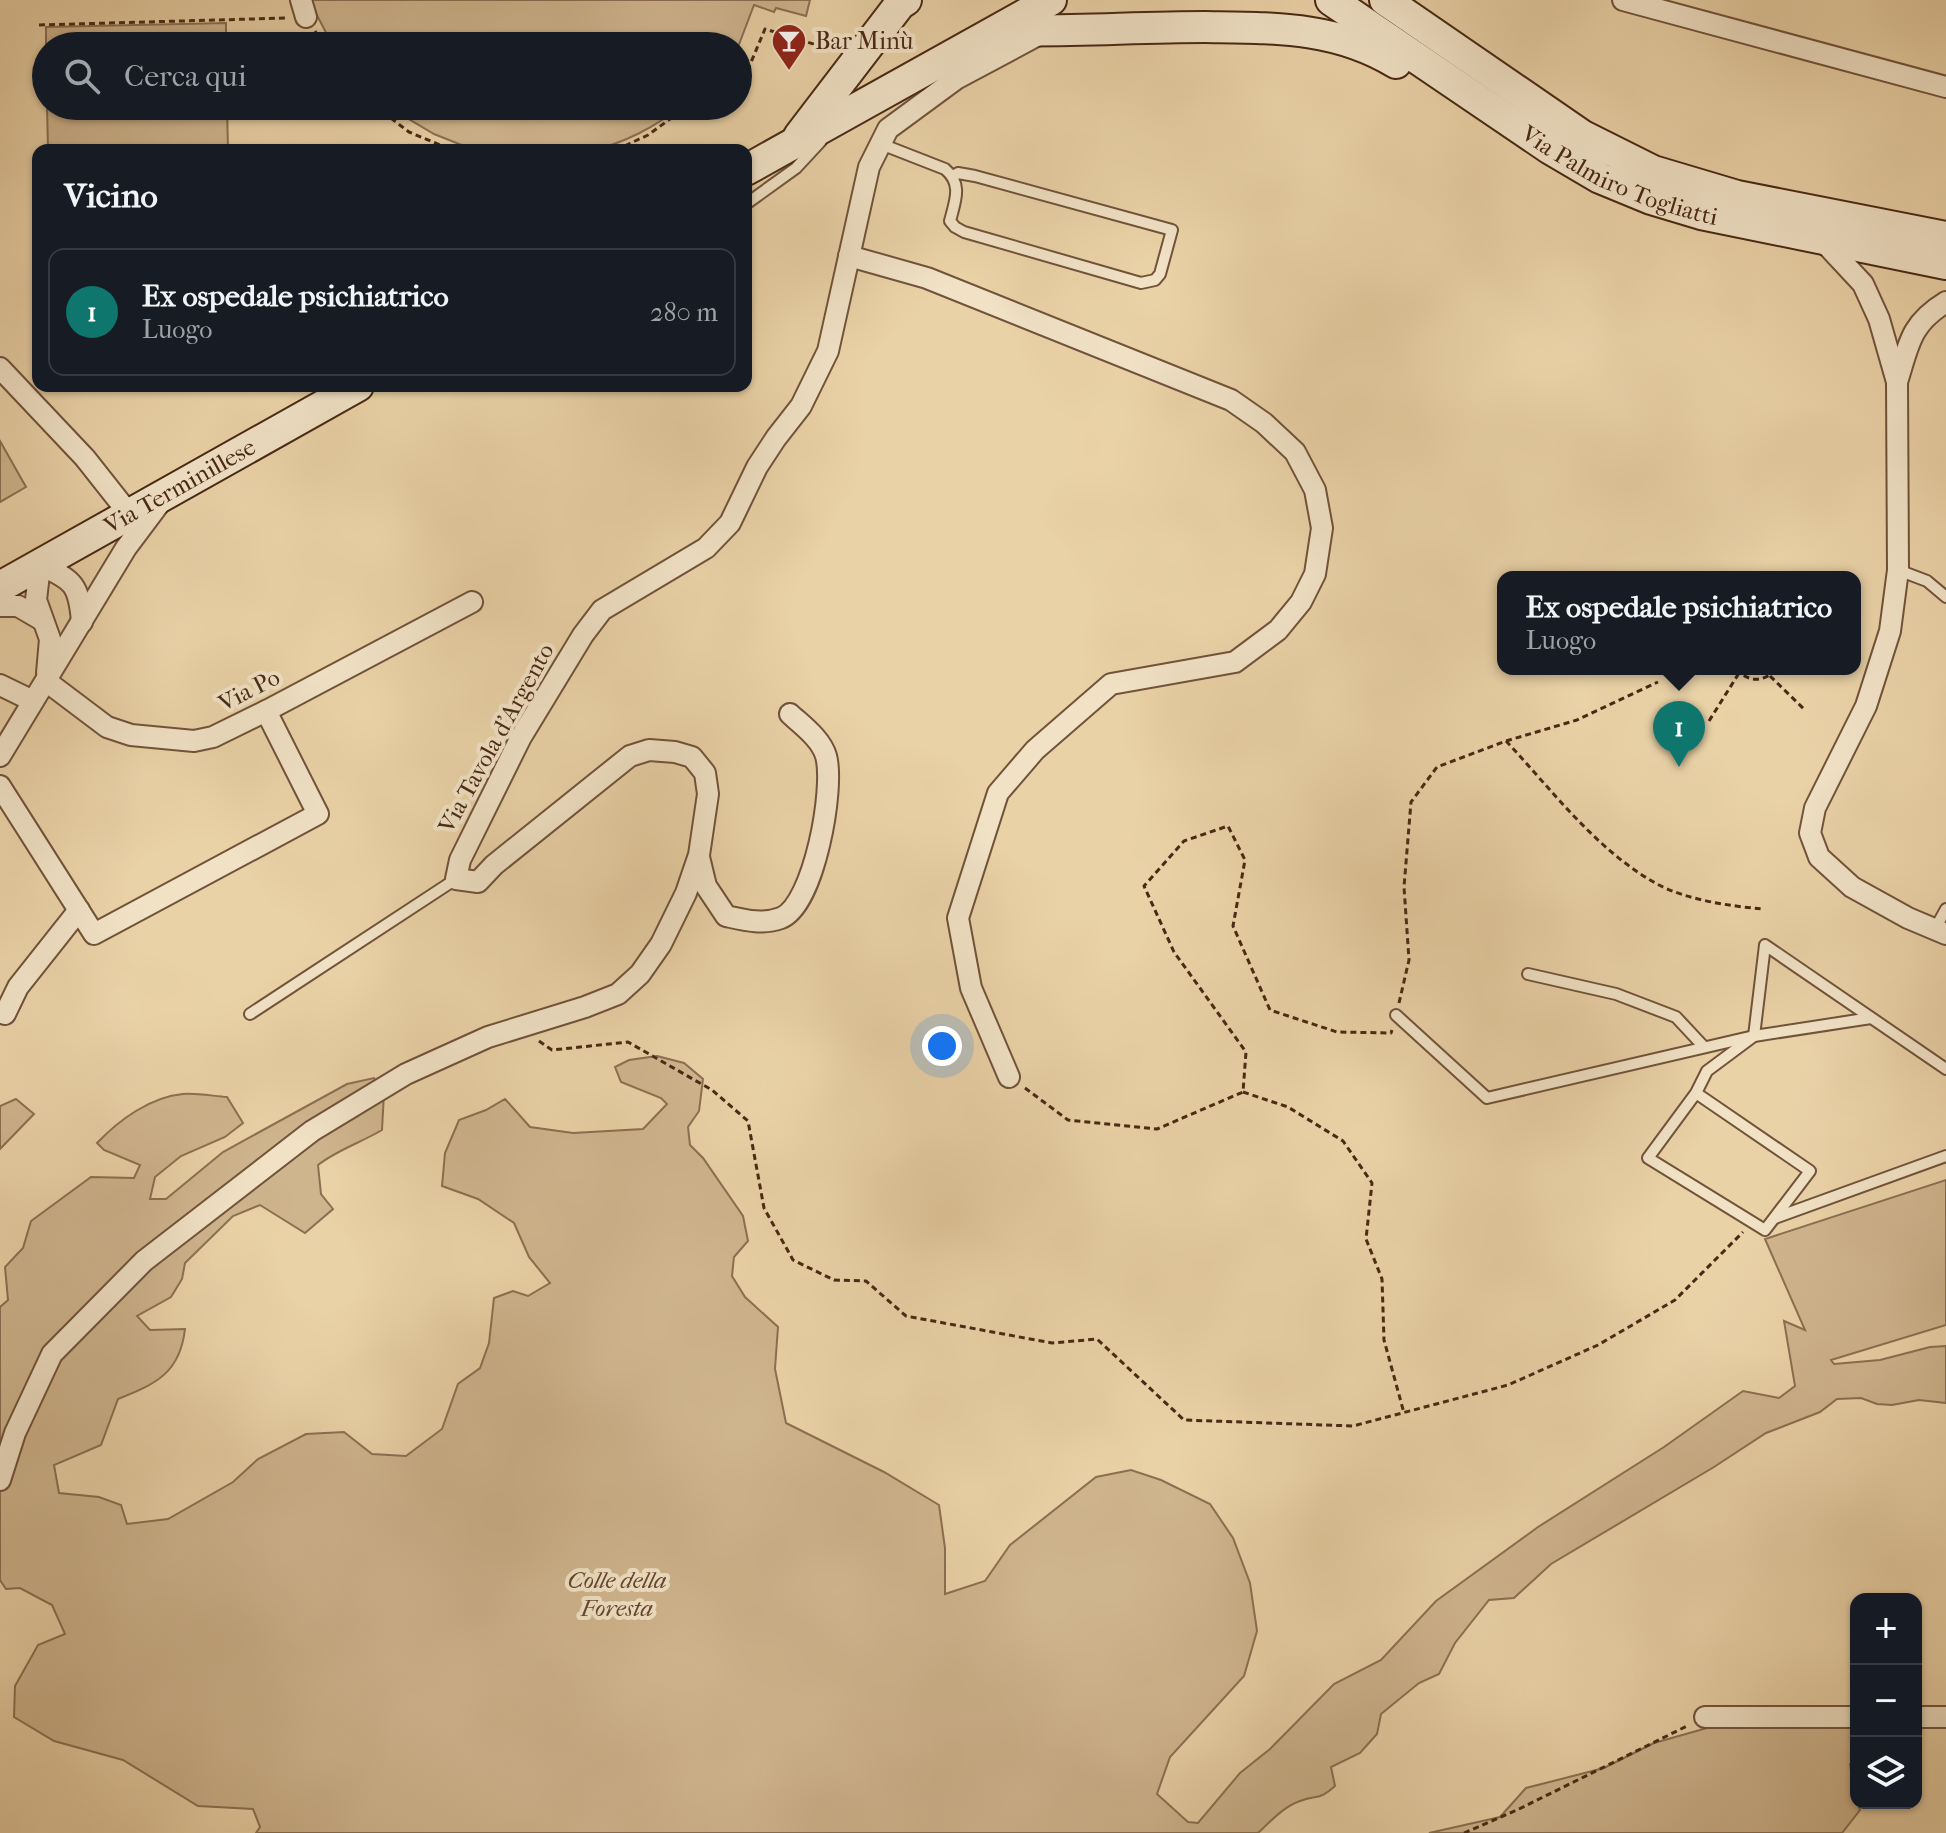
<!DOCTYPE html>
<html lang="it">
<head>
<meta charset="utf-8">
<style>
	:root { --surface:#171b24; --page:#20242c; --text:#f1f3f6; --muted:#9ea1a6; --line:#363941; --accent:#0f766e }
	body { margin:0; font-family:"IM FELL French Canon",serif; background:var(--page); color:var(--text) }
	.controls { position:absolute; right:24px; bottom:24px; display:grid; overflow:hidden; border-radius:16px; box-shadow:0 2px 6px #0004 }
	.controls button { width:72px; height:72px; display:grid; place-items:center; padding:0; border:0; border-bottom:2px solid var(--line); background:var(--surface); color:var(--text); font:40px sans-serif }
	.you { position:absolute; left:942px; top:1046px; width:28px; height:28px; margin:-20px; border:6px solid #fff; border-radius:50%; background:#1a73e8; box-shadow:0 0 0 12px #1a73e833 }
	.badge { display:grid; place-items:center; width:52px; height:52px; border-radius:50%; background:var(--accent); color:#fff; font-size:26px; font-weight:700 }
	.pin { position:absolute; translate:-50% -66px; filter:drop-shadow(0 2px 4px #0008) }
	.pin::after { content:''; position:absolute; top:42px; width:28px; height:24px; background:inherit; clip-path:polygon(0 0,100% 0,50% 100%) }
	.popup { position:absolute; left:1497px; top:571px; width:364px; height:104px; box-sizing:border-box; display:grid; place-content:center; border-radius:16px; background:var(--surface); filter:drop-shadow(0 2px 6px #0005); font-size:26px; white-space:nowrap; color:var(--muted) }
	.popup b { font-size:30px; color:var(--text) }
	.popup::after { content:''; position:absolute; left:50%; top:100%; margin-left:-16px; border:16px solid transparent; border-top-color:var(--surface) }
	.list { margin:0; padding:0; list-style:none }
	h2 { display:flex; justify-content:space-between; align-items:center; height:104px; margin:0; padding:0 32px; font-size:34px }
	h2 small { font-size:26px; font-weight:400; color:var(--muted) }
	.list li { display:grid; grid-template-columns:52px 1fr auto; gap:24px; align-items:center; box-sizing:border-box; height:128px; margin:0 16px 16px; padding:0 16px; border:2px solid var(--line); border-radius:16px }
	.list b { display:block; font-size:30px; white-space:nowrap }
	.list p { margin:0; font-size:26px; white-space:nowrap; color:var(--muted) }
	.list em { font-size:26px; font-style:normal; color:var(--muted) }
	.icon { flex:none; width:44px; height:44px; fill:none; stroke:currentColor; stroke-width:2; stroke-linecap:round; stroke-linejoin:round }
	.map { position:relative; flex:none; width:1946px; height:1833px; overflow:hidden }
	.search { position:absolute; background:var(--surface); box-shadow:0 2px 6px #0004; left:32px; top:32px; width:720px; height:88px; display:flex; align-items:center; gap:20px; box-sizing:border-box; padding:0 28px; border-radius:44px; color:var(--muted); font-size:30px }
	.panel { position:absolute; background:var(--surface); box-shadow:0 2px 6px #0004; left:32px; top:144px; width:720px; height:248px; border-radius:16px }
	.map>svg:first-child { display:block }
	.green { fill:#cfb58e; stroke:#8c6f52; stroke-width:2 }
	.lines { fill:none; stroke-linecap:round; stroke-linejoin:round }
	.lane-casing { stroke:#71533a; stroke-width:14 }
	.street-casing { stroke:#71533a; stroke-width:24 }
	.secondary-casing { stroke:#492915; stroke-width:34 }
	.path { stroke:#492915; stroke-width:3; stroke-dasharray:6 4; stroke-linecap:butt }
	.lane { stroke:#f1e2c6; stroke-width:10 }
	.street { stroke:#f1e2c6; stroke-width:20 }
	.secondary { stroke:#f1e2c6; stroke-width:30 }
	.labels { text-anchor:middle; dominant-baseline:central; stroke-width:8; stroke-linejoin:round; paint-order:stroke }
	.poi-label { font-size:24px; fill:#492915; stroke:#f1e2c6; text-anchor:start }
	.street-label { font-size:24px; fill:#492915; stroke:#f1e2c6 }
	.park-label { font-size:24px; font-style:italic; fill:#64452d; stroke:#f1e2c6 }
</style>
</head>
<body>
<div class="map">
<svg width="1946" height="1833" viewBox="0 0 1946 1833">
	<rect width="100%" height="100%" fill="#ead2a7"/>
	<filter id="stains"><feTurbulence type="fractalNoise" baseFrequency=".0025" numOctaves="4"/><feColorMatrix values="0 0 0 0 .2 0 0 0 0 .09 0 0 0 0 .02 0 0 0 .5 -.17"/></filter>
	<radialGradient id="worn" r=".72"><stop offset=".6" stop-color="#630" stop-opacity="0"/><stop offset="1" stop-color="#630" stop-opacity=".3"/></radialGradient>
	<g class="green">
		<polygon points="309,0 810,0 806,16 776,8 774,12 754,5 738,47 333,46"/>
		<polygon points="226,23 226,46 46,46 46,27"/>
		<polygon points="47,106 227,106 228,150 48,150"/>
		<path d="M387,106h294c-24,20 -58,38 -89,44h-118l-40,-16z"/>
		<polygon points="0,441 26,487 0,502"/>
		<path d="M657,1056l27,7 19,16 -4,32 -11,16 2,18 13,13 40,58 5,25 -14,16 -2,19 13,21 33,30 -3,42 11,54 98,49 55,33 6,43v46l40,-13 25,-36 86,-68 35,-7 30,10 49,24 23,34 17,45 7,48 -13,45 -74,81 -13,37 31,28 10,1 42,-50 30,-24 64,-65 47,-24 55,-59 102,-74 126,-80 79,-56 36,7 16,-12 -11,-65 21,9 -40,-91 181,-59v145l-115,35 3,4 46,-4 50,-13 16,-1v57l-27,-3 -27,5 -15,-1 -16,-6 -24,1 -17,13 -54,21 -52,34 -163,97 -37,34 -25,2 -34,43 -16,31 -20,9 -38,31 -4,20 -17,19 -29,14 4,19c-17,15 -16,8 -35,15 -17,6 -29,20 -42,32h-1002l4,-6 -7,-18 -55,-3 -75,-46 -69,-19 -40,-24 1,-31 23,-41 27,-11 -13,-29 -32,-17 -14,1 -6,-9v-273l8,-7 -3,-33 18,-19 8,-27 60,-44 43,1 6,-13 -36,-15 -7,-7c22,-23 53,-46 86,-49 14,-1 30,2 44,3l16,26 -18,14 -44,19 -26,21 -5,22h16l57,-47 124,-68 27,-6 10,15 -2,37c-22,13 -45,20 -64,35l3,29 12,15 -28,24 -45,-28 -27,11 -48,47 -3,16 -11,18 -34,19 13,14 35,-1c-5,44 -29,55 -67,70l-17,46 -47,20 5,28 40,4 22,8 6,19 41,-5 65,-37 25,-23 48,-25 38,-2 28,22 34,2 36,-27 16,-45 22,-16 9,-25 5,-45 19,-7 15,5 22,-13 -21,-26 -15,-34 -36,-24 -36,-13 3,-33 14,-33 27,-10 19,-11 25,28 43,6 70,-4 24,-25 -6,-6 -40,-16 -6,-15 14,-7z"/>
		<polygon points="16,1099 34,1114 0,1149 0,1106"/>
		<polygon points="1778,1722 1856,1727 1856,1760 1850,1764 1856,1803 1858,1803 1860,1810 1842,1833 1429,1833 1500,1817 1526,1788 1604,1768 1654,1743 1707,1728"/>
	</g>
	<g class="lines">
		<defs>
			<g id="lane">
				<path d="M881,144l64,25c18,15 10,32 5,52l5,6 9,5 177,51 14,-3 5,-6 12,-44 -197,-54 -17,-3 -5,3"/>
				<polyline points="746,204 796,168 821,141"/>
				<polyline points="1898,570 1927,581 1946,597"/>
				<polyline points="1935,929 1946,909"/>
				<polyline points="1528,974 1616,994 1676,1017 1704,1047"/>
				<polyline points="250,1014 456,879"/>
				<polyline points="1396,1015 1487,1098 1754,1036 1871,1018"/>
				<polyline points="1696,1093 1648,1158 1765,1230 1810,1171 1696,1093 1707,1071 1754,1036 1765,945 1946,1069"/>
				<polyline points="1775,1218 1946,1156"/>
			</g>
			<g id="street">
				<polyline points="301,0 306,17"/>
				<polyline points="1623,0 1946,87"/>
				<polyline points="1822,240 1863,284 1879,319 1897,382 1898,570 1890,631 1866,706 1815,808 1810,833 1819,857 1852,887 1908,918 1946,934"/>
				<polyline points="849,256 927,278 1231,400 1264,423 1295,452 1315,490 1322,528 1315,574 1301,602 1278,630 1235,662 1111,684 1035,750 998,793 958,918 971,988 1009,1077"/>
				<polyline points="0,368 85,458 130,515"/>
				<path d="M1897,382c12,-38 13,-58 49,-80"/>
				<polyline points="0,606 18,606 42,620"/>
				<path d="M47,673l3,-34 -14,-39 4,-35c34,15 39,20 42,57"/>
				<polyline points="46,681 107,727 131,735 194,741 213,737 266,711 472,602"/>
				<polyline points="0,685 33,701"/>
				<polyline points="0,756 126,548 159,504"/>
				<polyline points="0,786 94,934 318,814 266,711"/>
				<path d="M699,857l7,29 20,30c18,4 36,9 55,2 33,-13 54,-130 45,-162 -5,-17 -23,-30 -36,-42"/>
				<polyline points="5,1014 18,987 79,910"/>
				<polyline points="0,1480 15,1433 52,1354 144,1261 312,1131 406,1074 488,1037 585,1007 618,994 640,974 661,944 686,893 699,855 708,794 705,773 692,757 675,752 649,750 630,756 494,865 478,882 456,879 460,860 521,737 583,635 602,610 706,548 730,523 757,467 776,438 801,406 828,351 869,167 888,129 956,79 1042,33"/>
				<polyline points="1705,1717 1856,1717"/>
				<polyline points="1916,1717 1946,1717"/>
			</g>
			<g id="secondary">
				<path id="s1" d="M1331,0l218,148 51,30 51,21 50,15 245,50"/>
				<polyline points="1385,0 1583,136 1653,171 1737,196 1946,237"/>
				<path d="M1001,30c68,2 135,-3 204,-3 67,1 130,-1 191,36"/>
				<polyline points="799,136 900,4 906,0"/>
				<polyline points="746,170 1051,0"/>
				<path id="s2" d="M0,587l358,-201"/>
			</g>
		</defs>
		<use href="#lane" class="lane-casing"/>
		<use href="#street" class="street-casing"/>
		<use href="#secondary" class="secondary-casing"/>
		<g class="path">
			<polyline points="39,25 287,18"/>
			<polyline points="315,31 325,46"/>
			<polyline points="738,86 741,86 765,29 833,50"/>
			<polyline points="375,106 409,132 452,150"/>
			<polyline points="616,150 648,135 688,106"/>
			<path d="M1736,669c13,14 28,13 41,0"/>
			<polyline points="1770,676 1805,710"/>
			<polyline points="1709,721 1739,673"/>
			<path d="M1506,741c46,49 90,109 151,143 30,16 72,22 106,25"/>
			<polyline points="1399,1003 1409,960 1404,887 1411,802 1437,767 1506,741 1577,720 1658,682"/>
			<polyline points="539,1041 552,1050 628,1042 712,1090 748,1121 764,1208 793,1260 834,1280 866,1281 906,1316 1052,1343 1097,1339 1184,1420 1353,1426 1508,1385 1598,1345 1675,1300 1743,1232"/>
			<polyline points="1025,1088 1068,1120 1157,1129 1243,1092 1246,1052 1174,952 1144,886 1184,841 1228,826 1245,860 1233,926 1270,1010 1337,1032 1391,1033 1392,1030"/>
			<polyline points="1243,1092 1288,1107 1343,1141 1372,1183 1366,1239 1382,1279 1384,1340 1404,1413"/>
			<polyline points="1464,1833 1519,1809 1687,1726"/>
		</g>
		<use href="#lane" class="lane"/>
		<use href="#street" class="street"/>
		<use href="#secondary" class="secondary"/>
	</g>
	<defs>
		<symbol id="bar-pin" viewBox="-11 -11 22 30"><path d="M0 17L-7.5 6A9.5 9.5 0 1 1 7.5 6Z" fill="#8f2418" stroke="#f1e2c6"/><path d="M-6-5H6L.8 .8V4.5H3.5V6h-7V4.5H-.8V.8Z" fill="#fff"/></symbol>
	</defs>
	<g fill-rule="evenodd">
		<use href="#bar-pin" x="769" y="21" width="40" height="54"/>
	</g>
	<g class="labels">
		<g class="poi-label">
			<text x="815" y="41">Bar Minù</text>
		</g>
		<g class="street-label">
			<text stroke="none"><textPath href="#s1" startOffset="340">Via Palmiro Togliatti</textPath></text>
			<text stroke="none"><textPath href="#s2" startOffset="206">Via Terminillese</textPath></text>
			<text transform="translate(249 690) rotate(-27)">Via Po</text>
			<text transform="translate(496 738) rotate(-61)">Via Tavola d'Argento</text>
		</g>
		<g class="park-label">
			<text x="617" y="1580">Colle della<tspan x="617" dy="28">Foresta</tspan></text>
		</g>
	</g>
	<rect width="100%" height="100%" filter="url(#stains)"/>
	<rect width="100%" height="100%" fill="url(#worn)"/>
</svg>
<div class="controls">
<button>+</button>
<button>−</button>
<button><svg class="icon" aria-label="layers" viewBox="0 0 24 24"><path d="M12 4l9 5-9 5-9-5zM3 14l9 5 9-5"/></svg></button>
</div>
<div class="you"></div>
<div class="pin badge" style="left:1679px;top:767px">1</div>
<div class="popup"><b>Ex ospedale psichiatrico</b>Luogo</div>
<div class="search"><svg class="icon" aria-label="search" viewBox="0 0 24 24"><circle cx="10" cy="10" r="6"/><path d="M15 15l6 6"/></svg>Cerca qui</div>
<section class="panel">
<h2>Vicino<small></small></h2>
<ul class="list">
<li><span class="badge">1</span><div><b>Ex ospedale psichiatrico</b><p>Luogo</p></div><em>280 m</em></li>
</ul>
</section>
</div>
</body>
</html>
